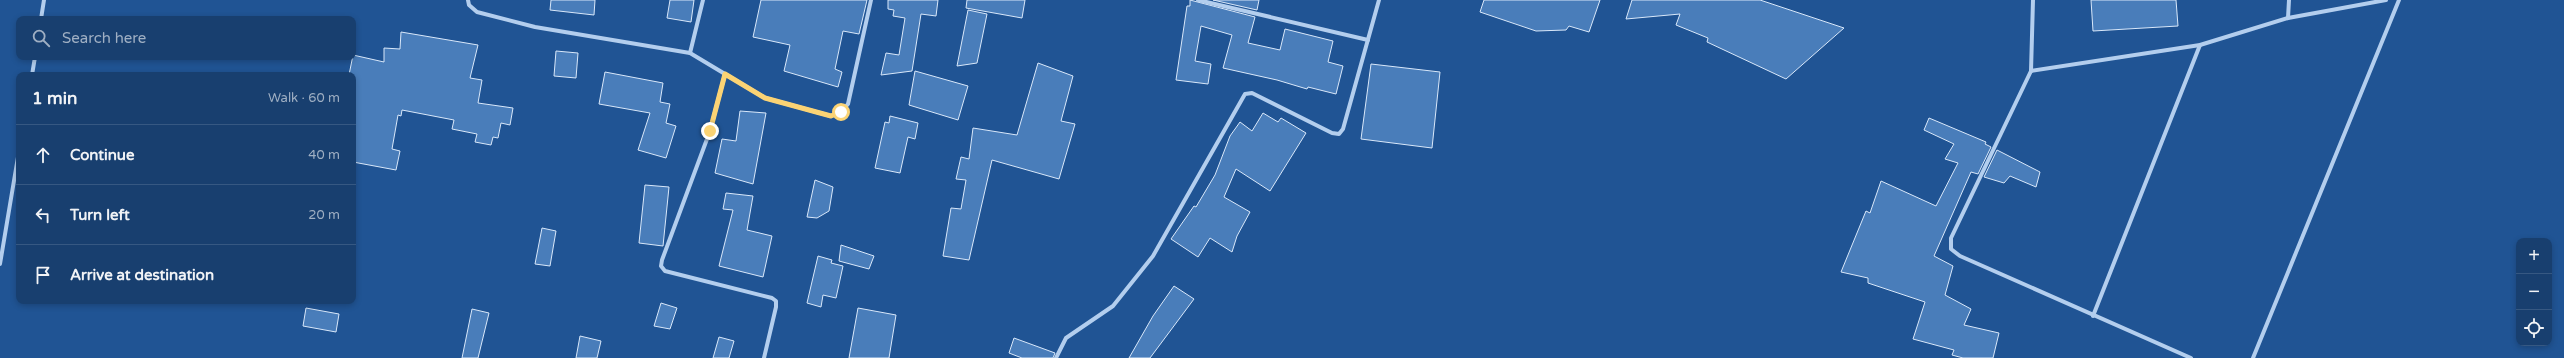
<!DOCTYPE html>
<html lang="en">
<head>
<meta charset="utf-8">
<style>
	:root { --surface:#183f6f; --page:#254a77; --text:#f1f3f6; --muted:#9fafc3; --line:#365882 }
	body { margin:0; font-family:"Varela Round",sans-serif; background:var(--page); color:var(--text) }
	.controls { position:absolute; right:12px; bottom:12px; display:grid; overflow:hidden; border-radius:8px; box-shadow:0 2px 6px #0003 }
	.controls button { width:36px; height:36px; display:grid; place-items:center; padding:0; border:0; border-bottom:1px solid var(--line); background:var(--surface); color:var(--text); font:20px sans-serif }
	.stop { position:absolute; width:12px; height:12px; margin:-9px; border:3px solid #fbd374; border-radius:50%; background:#fff }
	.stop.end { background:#fbd374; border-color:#fff; box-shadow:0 1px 4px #0008 }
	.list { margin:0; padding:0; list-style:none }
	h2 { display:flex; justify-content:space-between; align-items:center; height:52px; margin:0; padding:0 16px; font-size:17px }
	h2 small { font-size:13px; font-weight:400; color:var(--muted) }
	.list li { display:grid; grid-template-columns:26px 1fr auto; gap:12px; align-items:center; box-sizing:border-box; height:60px; padding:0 16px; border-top:1px solid var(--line) }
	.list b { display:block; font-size:15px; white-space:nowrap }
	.list em { font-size:13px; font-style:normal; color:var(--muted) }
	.icon { flex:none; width:22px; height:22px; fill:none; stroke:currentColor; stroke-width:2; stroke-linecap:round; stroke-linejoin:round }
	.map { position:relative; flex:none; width:2564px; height:358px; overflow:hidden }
	.search { position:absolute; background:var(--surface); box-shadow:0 2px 6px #0003; left:16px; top:16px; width:340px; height:44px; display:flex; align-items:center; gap:10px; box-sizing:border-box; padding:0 14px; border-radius:8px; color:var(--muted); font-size:15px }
	.panel { position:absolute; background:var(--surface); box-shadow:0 2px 6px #0003; left:16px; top:72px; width:340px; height:232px; border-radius:8px }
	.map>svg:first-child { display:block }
	.building { fill:#497dba; stroke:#d9e8fa }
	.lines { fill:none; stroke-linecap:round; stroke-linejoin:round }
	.street { stroke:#b3ceee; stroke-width:4 }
	.route { stroke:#fbd374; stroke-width:5 }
</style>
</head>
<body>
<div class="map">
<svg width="2564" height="358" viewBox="0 0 2564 358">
	<rect width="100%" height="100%" fill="#205494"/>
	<g class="building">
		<polygon points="551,0 595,0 594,15 550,10"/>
		<polygon points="670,0 694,0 691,22 667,18"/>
		<polygon points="761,0 867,0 859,34 843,31 835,69 842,72 838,87 784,71 790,45 753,37"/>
		<polygon points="888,0 938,0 936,16 921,14 912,71 881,75 886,53 899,55 905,18 893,16 894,10 888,9"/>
		<polygon points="967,0 1025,0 1022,18 966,8"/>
		<polygon points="1190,0 1255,17 1248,43 1280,50 1285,29 1333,41 1328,62 1343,66 1336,94 1308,87 1307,89 1277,80 1223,68 1232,35 1201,26 1195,61 1211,64 1208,84 1176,80 1187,6 1190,6"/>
		<polygon points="1213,0 1259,0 1257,10"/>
		<polygon points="1484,0 1600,0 1589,32 1569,26 1566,30 1536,31 1480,12"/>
		<polygon points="1632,0 1760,0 1844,28 1786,79 1707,42 1708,38 1676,25 1680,14 1626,19"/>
		<polygon points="2091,0 2176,0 2178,26 2093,31"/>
		<polygon points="968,10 987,14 977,63 957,66"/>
		<polygon points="401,32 478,45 470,78 482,80 478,103 513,108 510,125 501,123 498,138 493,137 491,145 475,142 477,134 452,129 454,120 402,110 401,116 398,115 392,149 400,151 396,170 353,162 353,75 349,75 353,55 384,62 384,48 400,49"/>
		<polygon points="556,51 578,53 576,78 554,76"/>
		<polygon points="1038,63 1073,76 1061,121 1075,124 1059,179 992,160 969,260 943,256 951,208 961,209 966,180 956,179 961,157 969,159 973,128 1017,135"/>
		<polygon points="1371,64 1440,72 1432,148 1361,139"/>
		<polygon points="915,71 968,86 958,120 909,105"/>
		<polygon points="605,72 663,83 660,102 670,104 666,123 676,126 666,158 638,150 650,113 599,104"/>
		<polygon points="740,111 766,113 753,184 715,173 722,139 736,141"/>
		<polygon points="1263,113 1278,122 1281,118 1306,133 1270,191 1236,169 1224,197 1250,212 1237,236 1232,252 1210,238 1198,257 1171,239 1194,206 1196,207 1215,175 1230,136 1240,122 1252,131"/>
		<polygon points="890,116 918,123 915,139 908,137 900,173 875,168 885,122 889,123"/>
		<polygon points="1929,118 1986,142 1985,144 1991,147 1978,174 1971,172 1934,256 1953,266 1945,295 1971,309 1964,325 1999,333 1993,358 1963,358 1952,355 1954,350 1913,339 1925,302 1868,283 1868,278 1841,272 1866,211 1870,213 1881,181 1936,206 1958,163 1945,159 1954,144 1924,130"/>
		<polygon points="1997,150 2040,172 2036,187 2010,176 2004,183 1984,177"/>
		<polygon points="815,180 833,187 829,211 817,218 807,217"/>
		<polygon points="645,185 669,187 663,246 639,243"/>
		<polygon points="726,193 753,196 747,230 772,236 763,277 719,266 733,210 723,209"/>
		<polygon points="542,228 556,231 550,266 535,264"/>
		<polygon points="841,245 874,256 869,269 839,261"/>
		<polygon points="818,256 832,260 831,263 843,266 836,298 823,295 821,307 807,303"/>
		<polygon points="1174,286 1194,299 1150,358 1129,358 1153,316"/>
		<polygon points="661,303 677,308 670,329 654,326"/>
		<polygon points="306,308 339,314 336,332 303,326"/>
		<polygon points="858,308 896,315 889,358 849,358"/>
		<polygon points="472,309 489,313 478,358 462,358"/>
		<polygon points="580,336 601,341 597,358 576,358"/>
		<polygon points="719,337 734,341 729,358 713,358"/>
		<polygon points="1014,338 1055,353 1053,358 1022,358 1009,353"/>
	</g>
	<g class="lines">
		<g class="street">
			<polyline points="468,0 469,5 477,12 535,27 690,53 765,98 831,116 841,112 848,104 871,0"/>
			<polyline points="1198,0 1368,40"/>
			<polyline points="2033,0 2031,71 1951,238 1951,249 1960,256 2191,358"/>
			<polyline points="2288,18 2289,0"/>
			<polyline points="41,19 44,0"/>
			<polyline points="690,53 703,0"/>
			<polyline points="2031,71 2200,45 2288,18 2386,0"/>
			<polyline points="725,74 710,131 662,260 661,266 665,271 772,298 776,301 776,307 764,358"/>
			<polyline points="32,75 35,57"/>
			<polyline points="0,264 19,151"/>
			<polyline points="2093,316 2200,45"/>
			<polyline points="1056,358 1066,338 1113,306 1153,256 1245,94 1252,93 1332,133 1339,134 1343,129 1379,0"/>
			<polyline points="2253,358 2399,0"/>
		</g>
	</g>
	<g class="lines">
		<polyline class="route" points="710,131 725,74 765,98 831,116 841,112"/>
	</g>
</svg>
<div class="controls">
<button>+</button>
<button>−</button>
<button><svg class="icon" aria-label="locate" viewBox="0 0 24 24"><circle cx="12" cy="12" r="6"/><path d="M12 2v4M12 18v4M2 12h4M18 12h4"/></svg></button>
</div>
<div class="stop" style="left:841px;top:112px"></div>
<div class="stop end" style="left:710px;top:131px"></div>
<div class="search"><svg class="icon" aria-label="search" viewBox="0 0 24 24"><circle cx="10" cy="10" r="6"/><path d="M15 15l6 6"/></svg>Search here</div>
<section class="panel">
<h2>1 min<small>Walk · 60 m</small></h2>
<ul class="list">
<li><svg class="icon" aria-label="ahead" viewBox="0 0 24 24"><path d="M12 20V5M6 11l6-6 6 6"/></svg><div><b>Continue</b></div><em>40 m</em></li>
<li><svg class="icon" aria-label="left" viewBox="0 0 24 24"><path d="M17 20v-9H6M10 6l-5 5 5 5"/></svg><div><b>Turn left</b></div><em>20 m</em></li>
<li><svg class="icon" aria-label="arrive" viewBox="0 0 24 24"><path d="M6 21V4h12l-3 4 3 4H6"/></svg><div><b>Arrive at destination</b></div></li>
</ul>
</section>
</div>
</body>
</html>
